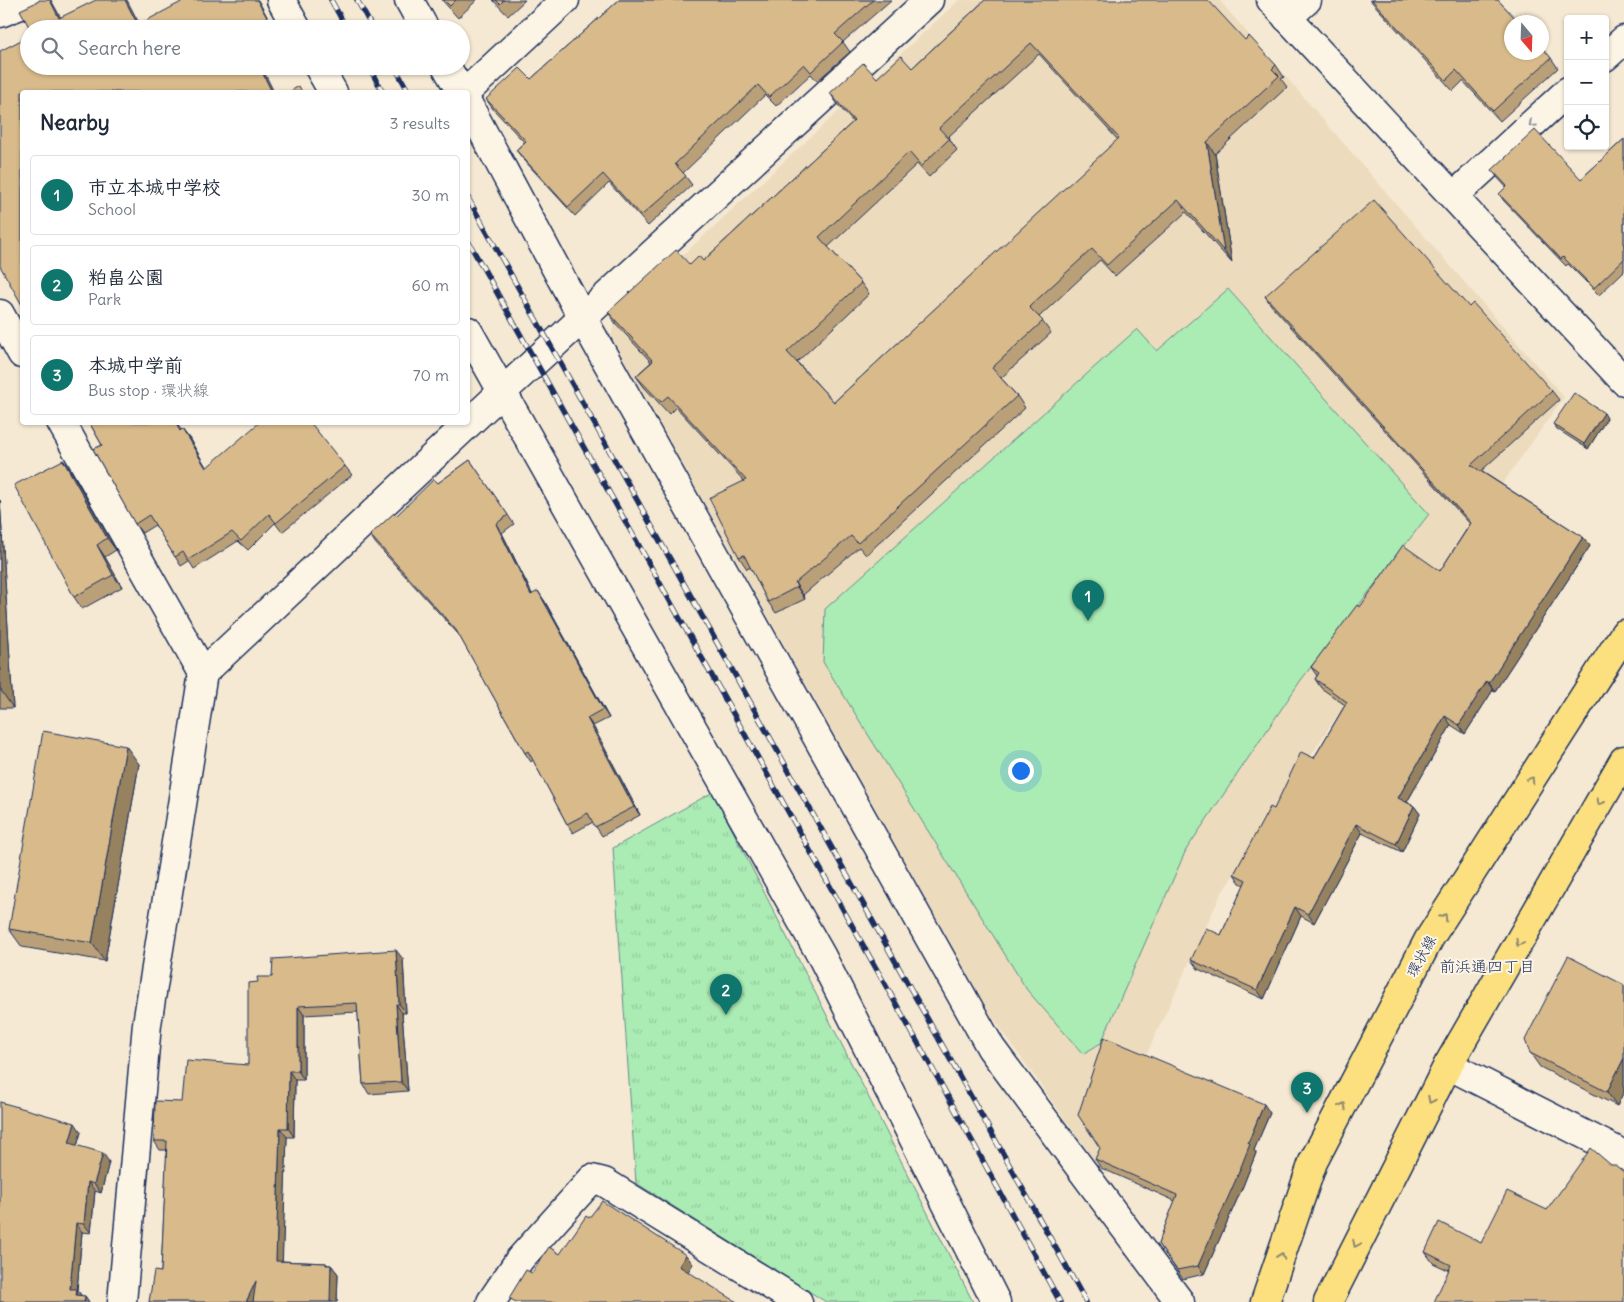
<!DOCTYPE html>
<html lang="en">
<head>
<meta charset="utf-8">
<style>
	:root { --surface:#fff; --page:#f6f6f7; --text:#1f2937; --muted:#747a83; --line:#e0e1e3; --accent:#0f766e }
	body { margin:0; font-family:Delius,"Klee One",sans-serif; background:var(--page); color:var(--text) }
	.controls { position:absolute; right:15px; top:15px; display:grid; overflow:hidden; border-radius:5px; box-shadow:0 1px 4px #0004 }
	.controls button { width:45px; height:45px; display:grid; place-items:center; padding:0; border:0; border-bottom:1px solid var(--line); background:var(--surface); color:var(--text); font:25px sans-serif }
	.compass { position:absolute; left:1504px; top:15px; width:45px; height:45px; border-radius:50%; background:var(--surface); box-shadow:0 1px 4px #0004; rotate:161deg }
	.you { position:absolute; left:1020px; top:770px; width:18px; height:18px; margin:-12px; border:4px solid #fff; border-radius:50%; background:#1a73e8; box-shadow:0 0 0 8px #1a73e833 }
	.badge { display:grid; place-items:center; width:32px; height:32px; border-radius:50%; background:var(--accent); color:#fff; font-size:16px; font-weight:700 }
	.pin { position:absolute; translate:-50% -41px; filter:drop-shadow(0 1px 2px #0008) }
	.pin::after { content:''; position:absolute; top:26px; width:18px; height:15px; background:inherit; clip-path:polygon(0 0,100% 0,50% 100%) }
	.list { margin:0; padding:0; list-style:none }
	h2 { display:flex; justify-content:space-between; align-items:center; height:65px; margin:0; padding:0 20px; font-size:21px }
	h2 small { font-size:16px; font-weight:400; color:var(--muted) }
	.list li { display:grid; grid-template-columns:32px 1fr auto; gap:15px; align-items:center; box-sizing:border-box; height:80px; margin:0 10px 10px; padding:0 10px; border:1px solid var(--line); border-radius:5px }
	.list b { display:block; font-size:19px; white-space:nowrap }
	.list p { margin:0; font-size:16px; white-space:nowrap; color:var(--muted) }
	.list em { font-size:16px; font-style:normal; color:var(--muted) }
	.icon { flex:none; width:28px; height:28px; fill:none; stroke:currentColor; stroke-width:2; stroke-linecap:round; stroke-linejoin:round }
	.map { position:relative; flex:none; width:1624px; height:1302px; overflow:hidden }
	.search { position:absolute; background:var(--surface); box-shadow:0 1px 4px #0004; left:20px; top:20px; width:450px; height:55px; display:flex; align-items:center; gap:12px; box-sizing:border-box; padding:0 18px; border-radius:28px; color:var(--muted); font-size:19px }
	.panel { position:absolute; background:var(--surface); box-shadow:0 1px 4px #0004; left:20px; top:90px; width:450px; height:335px; border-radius:5px }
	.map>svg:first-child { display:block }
	.built { fill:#ecdbbd }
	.grass { fill:#abebb4; stroke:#638d89 }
	.park { fill:url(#park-tufts); stroke:#638d89 }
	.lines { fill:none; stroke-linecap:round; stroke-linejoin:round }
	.street-casing { stroke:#1b2f5e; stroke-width:31 }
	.secondary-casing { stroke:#1b2f5e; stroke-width:31 }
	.primary-casing { stroke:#1b2f5e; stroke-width:31 }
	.street { stroke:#fcf5e5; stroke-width:28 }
	.secondary { stroke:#fcf5e5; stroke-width:28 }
	.primary { stroke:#fce080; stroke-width:28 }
	.rail-casing { stroke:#1b2f5e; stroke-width:5.5 }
	.rail { stroke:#fcf5e5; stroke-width:4; stroke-dasharray:11; stroke-linecap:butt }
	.wall { fill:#baa078; stroke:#1b2f5e; fill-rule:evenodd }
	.shaded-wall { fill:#978261; stroke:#1b2f5e }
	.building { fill:#d8ba8b; stroke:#1b2f5e; fill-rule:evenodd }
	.oneway { stroke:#8c92a2 }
	.oneway2 { stroke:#8c886f }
	.labels { text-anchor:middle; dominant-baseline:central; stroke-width:4; stroke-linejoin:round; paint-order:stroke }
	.street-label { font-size:15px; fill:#1b2f5e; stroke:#fcf5e5 }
	.neighbourhood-label { font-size:16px; fill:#1b2f5e; stroke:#fcf5e5 }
</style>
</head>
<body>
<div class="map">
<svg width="1624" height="1302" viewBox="0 0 1624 1302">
	<defs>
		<pattern id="park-tufts" width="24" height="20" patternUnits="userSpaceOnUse" patternTransform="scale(1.25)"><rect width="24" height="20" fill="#abebb4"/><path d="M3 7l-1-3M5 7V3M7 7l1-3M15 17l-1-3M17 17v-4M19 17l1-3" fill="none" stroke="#93ca9d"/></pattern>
	</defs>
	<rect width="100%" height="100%" fill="#f5e9d3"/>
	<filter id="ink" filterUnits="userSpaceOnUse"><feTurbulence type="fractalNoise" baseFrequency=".02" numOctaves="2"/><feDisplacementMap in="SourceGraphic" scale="10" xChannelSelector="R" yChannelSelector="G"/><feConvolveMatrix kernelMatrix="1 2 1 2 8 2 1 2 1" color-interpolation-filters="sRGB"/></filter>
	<g filter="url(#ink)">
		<polygon class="built" points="959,0 1219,0 1564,397 1330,726 1221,894 1096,1163 991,1015 611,336 617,316"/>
		<polygon class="grass" points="1228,289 1429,514 1301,680 1186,850 1101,1043 1083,1054 1027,990 823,662 825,609 1137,329 1157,351"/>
		<polygon class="park" points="713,792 973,1302 826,1302 636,1183 613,848"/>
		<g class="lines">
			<defs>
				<g id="street">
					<polyline points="281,0 297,29"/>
					<polyline points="409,0 425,29"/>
					<polyline points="0,13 33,0"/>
					<polyline points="1287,18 1307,0"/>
					<polyline points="1605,57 1624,40"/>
					<polyline points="318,66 333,92"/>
					<polyline points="446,66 461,92"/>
					<polyline points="466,92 565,0"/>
					<polyline points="468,104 583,319 991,1048 1180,1302"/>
					<polyline points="1454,196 1568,91"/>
					<polyline points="0,314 22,354"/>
					<polyline points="468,331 822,957 996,1302"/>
					<polyline points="61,422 203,673"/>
					<polyline points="1448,1065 1615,1150 1624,1161"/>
					<polyline points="122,1302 147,1024 203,673 502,392 929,0"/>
					<polyline points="491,1302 520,1259 592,1179 604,1182 798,1302"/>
				</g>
				<polyline id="secondary" points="1271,0 1624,381"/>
				<g id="primary">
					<polyline points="1265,1302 1313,1162 1429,939 1624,634"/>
					<polyline points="1328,1302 1448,1065 1624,760"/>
				</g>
			</defs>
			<use href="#street" class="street-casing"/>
			<use href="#secondary" class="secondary-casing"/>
			<use href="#primary" class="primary-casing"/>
			<use href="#street" class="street"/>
			<use href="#secondary" class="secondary"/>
			<use href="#primary" class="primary"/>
			<defs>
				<g id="rail">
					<polyline points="331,0 347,29"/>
					<polyline points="357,0 373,29"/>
					<polyline points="368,66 383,92"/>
					<polyline points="394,66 409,92"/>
					<polyline points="468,198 1086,1302"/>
					<polyline points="468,241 941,1084 1060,1302"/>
				</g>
			</defs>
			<use href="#rail" class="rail-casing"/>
			<use href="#rail" class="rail"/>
		</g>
		<g class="wall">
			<polygon points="442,0 477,0 458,18"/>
			<polygon points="493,0 525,0 508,16"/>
			<polygon points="619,0 891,0 843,42 850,52 817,81 811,74 776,106 765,95 683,173 692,185 648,226 609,183 575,216 523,159 516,150 524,142 493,109 486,99 531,79"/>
			<path d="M985,0l260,40 31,25 8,12 -3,2 6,8 -72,67 17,109 -46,-51 -71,64 -15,-16 -61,57 12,16 -50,45 16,18 8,12 -159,147 -7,-8 -56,48 2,4 -29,14 -8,-11 -17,-35 -4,2 -8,-12 5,-76 -68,-74 -7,7 -25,-27 -8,-11 15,-14 -35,-38 -8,-12 82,-47 13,-4 150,-139 -15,-17 -8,-12 47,-15 35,-10zM1039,54l79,86 -284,262 -37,-40 72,-68 -8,-11 -33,-36 89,-83 12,13 28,-27 -9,-13z"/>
			<polygon points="1370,0 1498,0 1551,58 1558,68 1500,121 1463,81 1453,91"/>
			<polygon points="1624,139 1624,271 1599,295 1568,264 1566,266 1504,201 1499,194 1506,187 1497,177 1492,170 1581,179"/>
			<polygon points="1265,296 1469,307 1552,391 1559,400 1481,471 1583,537 1590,546 1495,691 1493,690 1465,734 1451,725 1407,802 1414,806 1420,814 1402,852 1362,833 1314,923 1301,916 1264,999 1198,969 1191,960 1221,935 1244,885 1240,883 1234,874 1274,809 1314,758 1345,705 1321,688 1315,679 1317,676 1311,667 1360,607 1440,571 1470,524 1271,305"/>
			<polygon points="1607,418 1588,449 1557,429 1553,424"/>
			<polygon points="89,422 176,422 181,430 189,438 206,467 345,466 352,475 282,532 275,523 248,550 238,541 194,569 189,561 181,566 155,525 142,533 135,524 102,445"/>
			<polygon points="63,460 72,473 116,550 105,557 122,587 82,609 74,597"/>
			<polygon points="470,460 514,524 502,533 532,594 544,600 609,718 593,726 640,815 602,836 593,822 573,833 567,824 533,760 531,762 525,753 459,635 376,544 370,535 396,516 438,483"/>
			<polygon points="0,500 13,708 0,708"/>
			<polygon points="139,764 105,961 22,947 9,929"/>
			<polygon points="403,959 406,1013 402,1013 408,1091 369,1094 363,1084 358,1012 304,1015 304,1080 295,1080 294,1137 287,1137 282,1261 326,1263 328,1265 331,1265 338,1274 337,1302 149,1302 161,1272 167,1150 160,1150 154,1141 182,1102 248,1065 258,982 272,977"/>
			<polygon points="1624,985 1624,1091 1617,1106 1540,1067 1530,1053"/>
			<polygon points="1270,1113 1254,1150 1256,1153 1243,1186 1204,1274 1183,1279 1158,1244 1175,1201 1101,1168 1095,1159"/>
			<polygon points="81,1132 77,1146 109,1162 101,1193 95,1191 91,1233 82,1232 77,1290 82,1296 85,1296 89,1302 0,1302"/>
			<polygon points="1611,1165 1624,1172 1448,1270 1433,1263 1425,1252 1481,1243 1547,1210"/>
		</g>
		<g class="shaded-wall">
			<polygon points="50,0 51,0 66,27 59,18"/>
			<polygon points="125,0 127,0 142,29 138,25"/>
			<polygon points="257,0 258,0 274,29 273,29"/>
			<polygon points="259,66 261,66 274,92 272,92"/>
			<polygon points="1207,142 1215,154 1232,263 1224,251"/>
			<polygon points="1604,413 1607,418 1588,449 1584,444"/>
			<polygon points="182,429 189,438 212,477 206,468"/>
			<polygon points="63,460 72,473 116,550 107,538"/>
			<polygon points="0,500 13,708 0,689"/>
			<polygon points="496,524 502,533 537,604 531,595"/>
			<polygon points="1583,537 1590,546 1495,691 1489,683"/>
			<polygon points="97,545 105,557 122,587 113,575"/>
			<polygon points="795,583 803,595 805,599 797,587"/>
			<polygon points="538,591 544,600 609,718 603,709"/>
			<polygon points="1487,681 1493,690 1465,734 1459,725"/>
			<polygon points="1445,716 1451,725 1404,807 1398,798"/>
			<polygon points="587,718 593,726 640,815 634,807"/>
			<polygon points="126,746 139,764 105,961 92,943"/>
			<polygon points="1414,806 1420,814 1402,852 1396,844"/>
			<polygon points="1356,824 1362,833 1314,923 1308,914"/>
			<polygon points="1295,907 1301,916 1264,999 1257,990"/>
			<polygon points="396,950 403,959 406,1013 399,1004"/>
			<polygon points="396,1004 402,1013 408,1091 401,1082"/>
			<polygon points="298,1006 304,1015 304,1080 298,1071"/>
			<polygon points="1624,1058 1624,1091 1617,1106 1607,1092"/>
			<polygon points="289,1071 295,1080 294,1137 288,1128"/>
			<polygon points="1264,1104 1270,1113 1254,1150 1256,1153 1243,1186 1204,1274 1198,1266 1248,1143"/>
			<polygon points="75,1123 81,1132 75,1153 69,1143"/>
			<polygon points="280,1128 287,1137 282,1270 276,1261"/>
			<polygon points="103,1153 109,1162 101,1193 94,1184"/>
			<polygon points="88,1182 95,1191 91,1233 84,1224"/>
			<polygon points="76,1223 82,1232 77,1290 83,1298 77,1295 70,1289"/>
			<polygon points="686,1255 693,1264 686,1275 679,1266"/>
			<polygon points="326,1263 331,1270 331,1265 338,1274 337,1302 330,1302"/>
			<polygon points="256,1281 257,1302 246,1302"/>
			<polygon points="85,1296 89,1302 84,1302"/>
		</g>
		<g class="building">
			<polygon points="39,0 50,0 59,18 96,0 125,0 138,25 185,0 257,0 273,28 30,29 20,10 39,1"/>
			<polygon points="444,0 456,0 450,6"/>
			<polygon points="496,0 504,0 500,4"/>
			<polygon points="619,0 873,0 835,34 843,42 811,72 804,64 769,97 758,85 675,164 686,176 641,216 603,174 568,207 516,150 526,141 486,99 520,68 531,79"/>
			<path d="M985,0h223l37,40 4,-4 27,29 -4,4 7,7 -72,66 17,109 -46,-51 -71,65 -15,-16 -63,58 14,14 -51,47 25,28 -159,147 -7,-7 -56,47 2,4 -29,15 -24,-47 -5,2 -30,-59 37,-18 -78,-84 -7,6 -25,-26 17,-15 -45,-49 68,-62 14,15 9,-9 4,5 151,-140 -24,-28 33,-30 14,15 24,-22 11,12zM1031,43l88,95 -285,264 -47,-50 74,-69 -42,-46 90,-85 12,14 28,-27 -10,-11z"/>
			<polygon points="1372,0 1498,0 1519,22 1512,22 1512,52 1542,52 1542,47 1551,58 1493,111 1456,70 1446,80"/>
			<polygon points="29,36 29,66 259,66 272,92 22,92 22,305 0,266 0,51"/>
			<polygon points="299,86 302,92 289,92"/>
			<polygon points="1535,130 1581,179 1624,139 1624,259 1594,288 1563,257 1561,259 1499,194 1507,186 1492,170"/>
			<polygon points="1374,200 1469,307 1473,303 1552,391 1471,465 1583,537 1489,683 1487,681 1459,725 1445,716 1398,798 1414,806 1396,844 1356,824 1308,914 1295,907 1257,990 1191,960 1206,928 1221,935 1246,880 1234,874 1270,807 1274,809 1301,752 1314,758 1347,702 1315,679 1319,673 1311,667 1357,605 1360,607 1403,545 1440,571 1471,523 1265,296"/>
			<polygon points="1574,393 1604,413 1584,444 1553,424"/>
			<polygon points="89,422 175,422 180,431 182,429 206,468 260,422 310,422 345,466 276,523 269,514 241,541 232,532 188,560 183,552 175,557 149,515 135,524 93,449 102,445"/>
			<polygon points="63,460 107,538 97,545 113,575 74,597 14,485"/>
			<polygon points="470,460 508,515 496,524 531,595 538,591 603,709 587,718 634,807 595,827 588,813 567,824 528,751 525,753 456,630 370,535 394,513 396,516 434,479 438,483"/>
			<polygon points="43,731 126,746 92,943 9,929"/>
			<polygon points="396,950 399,1004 396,1004 401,1082 363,1084 357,1003 298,1006 298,1071 289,1071 288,1128 280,1128 276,1261 326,1263 326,1265 331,1265 330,1302 253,1302 256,1281 246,1302 149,1302 154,1271 161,1272 167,1141 154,1141 155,1101 182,1102 186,1060 248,1065 248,983 258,982 257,977 272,977 273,959"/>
			<polygon points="1568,956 1624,985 1624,1058 1607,1092 1530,1053 1525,1040"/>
			<polygon points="1104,1037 1264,1104 1248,1143 1250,1144 1237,1177 1198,1266 1177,1270 1158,1244 1177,1195 1095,1159 1100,1148 1078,1115"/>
			<polygon points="0,1102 75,1123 69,1143 103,1153 94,1184 88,1182 84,1224 76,1223 70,1289 77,1289 76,1295 85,1296 84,1302 0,1302"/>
			<polygon points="1591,1148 1611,1165 1615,1165 1624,1172 1624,1302 1434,1302 1451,1265 1425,1252 1439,1222 1481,1243 1507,1191 1547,1210"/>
			<polygon points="602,1201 686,1255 679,1266 737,1302 516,1302 509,1298 526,1270 532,1273 549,1247 560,1254 586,1216 589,1218"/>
		</g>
		<defs><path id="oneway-chevron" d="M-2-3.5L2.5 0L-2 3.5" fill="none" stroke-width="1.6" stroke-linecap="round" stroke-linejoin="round" transform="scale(1.25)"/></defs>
		<use class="oneway" href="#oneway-chevron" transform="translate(1532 124) rotate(137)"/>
		<g class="oneway2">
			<use href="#oneway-chevron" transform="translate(1531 780) rotate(-57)"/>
			<use href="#oneway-chevron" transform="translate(1600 802) rotate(120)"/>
			<use href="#oneway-chevron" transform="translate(1444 917) rotate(-57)"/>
			<use href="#oneway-chevron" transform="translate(1519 943) rotate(120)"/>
			<use href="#oneway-chevron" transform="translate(1431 1100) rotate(117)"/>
			<use href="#oneway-chevron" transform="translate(1343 1106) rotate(-62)"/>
			<use href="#oneway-chevron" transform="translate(1356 1244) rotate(116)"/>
			<use href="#oneway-chevron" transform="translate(1281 1256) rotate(-71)"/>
		</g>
	</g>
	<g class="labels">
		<g class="street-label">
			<text transform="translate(1421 956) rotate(-62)">環状線</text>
		</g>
		<g class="neighbourhood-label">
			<text x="1487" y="966">前浜通四丁目</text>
		</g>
	</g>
</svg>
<div class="controls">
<button>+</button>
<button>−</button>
<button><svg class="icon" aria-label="locate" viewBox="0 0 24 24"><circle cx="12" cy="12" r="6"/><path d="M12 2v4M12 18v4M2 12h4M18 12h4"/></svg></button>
</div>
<svg class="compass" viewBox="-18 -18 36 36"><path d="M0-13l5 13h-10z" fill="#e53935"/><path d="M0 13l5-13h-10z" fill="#747a83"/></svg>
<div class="you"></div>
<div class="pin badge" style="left:1088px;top:621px">1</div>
<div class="pin badge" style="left:726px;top:1015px">2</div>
<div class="pin badge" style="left:1307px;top:1113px">3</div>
<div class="search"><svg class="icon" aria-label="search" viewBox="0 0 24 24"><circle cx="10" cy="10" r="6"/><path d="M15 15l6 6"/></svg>Search here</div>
<section class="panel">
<h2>Nearby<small>3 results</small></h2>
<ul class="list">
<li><span class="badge">1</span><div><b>市立本城中学校</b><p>School</p></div><em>30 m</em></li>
<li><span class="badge">2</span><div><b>粕畠公園</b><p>Park</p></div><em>60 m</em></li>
<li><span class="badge">3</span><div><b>本城中学前</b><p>Bus stop · 環状線</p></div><em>70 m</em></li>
</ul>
</section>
</div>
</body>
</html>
